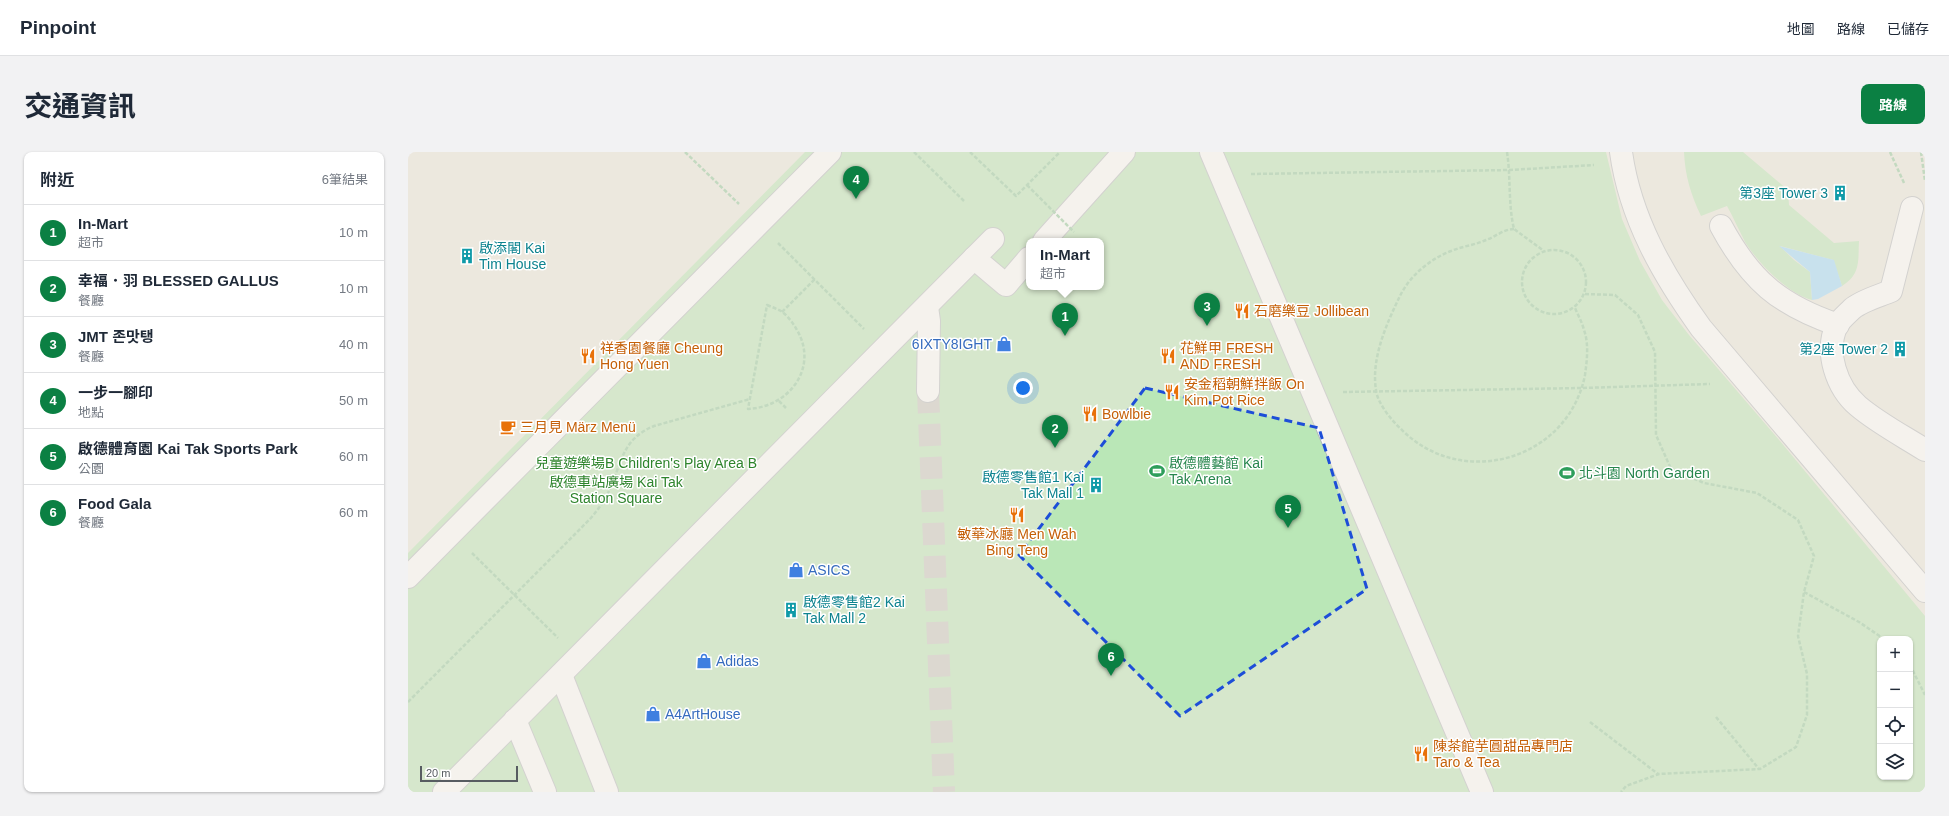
<!DOCTYPE html>
<html lang="zh-TW">
<head>
<meta charset="utf-8">
<style>
	:root { --surface:#fff; --page:#f2f2f3; --text:#1f2937; --muted:#747a83; --line:#e0e1e3; --accent:#0b8043 }
	body { margin:0; font-family:Arial,"Noto Sans TC","Noto Sans KR",sans-serif; background:var(--page); color:var(--text) }
	.controls { position:absolute; right:12px; bottom:12px; display:grid; overflow:hidden; border-radius:8px; box-shadow:0 1px 3px #0004 }
	.controls button { width:36px; height:36px; display:grid; place-items:center; padding:0; border:0; border-bottom:1px solid var(--line); background:var(--surface); color:var(--text); font:20px sans-serif }
	.scale { position:absolute; left:12px; bottom:10px; width:98px; box-sizing:border-box; padding-left:4px; border:2px solid #575c61; border-top:0; font-size:11px; line-height:14px; white-space:nowrap; color:#575c61; -webkit-text-stroke:3px #fff; paint-order:stroke }
	.you { position:absolute; left:615px; top:236px; width:14px; height:14px; margin:-10px; border:3px solid #fff; border-radius:50%; background:#1a73e8; box-shadow:0 0 0 6px #1a73e833 }
	.badge { display:grid; place-items:center; width:26px; height:26px; border-radius:50%; background:var(--accent); color:#fff; font-size:13px; font-weight:700 }
	.pin { position:absolute; translate:-50% -33px; filter:drop-shadow(0 1px 2px #0008) }
	.pin::after { content:''; position:absolute; top:21px; width:14px; height:12px; background:inherit; clip-path:polygon(0 0,100% 0,50% 100%) }
	.popup { position:absolute; left:618px; top:86px; width:78px; height:52px; box-sizing:border-box; display:grid; place-content:center; border-radius:8px; background:var(--surface); filter:drop-shadow(0 1px 3px #0005); font-size:13px; white-space:nowrap; color:var(--muted) }
	.popup b { font-size:15px; color:var(--text) }
	.popup::after { content:''; position:absolute; left:50%; top:100%; margin-left:-8px; border:8px solid transparent; border-top-color:var(--surface) }
	.list { margin:0; padding:0; list-style:none }
	h2 { display:flex; justify-content:space-between; align-items:center; height:52px; margin:0; padding:0 16px; font-size:17px }
	h2 small { font-size:13px; font-weight:400; color:var(--muted) }
	.list li { display:grid; grid-template-columns:26px 1fr auto; gap:12px; align-items:center; box-sizing:border-box; height:56px; padding:0 16px; border-top:1px solid var(--line) }
	.list b { display:block; font-size:15px; white-space:nowrap }
	.list p { margin:0; font-size:13px; white-space:nowrap; color:var(--muted) }
	.list em { font-size:13px; font-style:normal; color:var(--muted) }
	.icon { flex:none; width:22px; height:22px; fill:none; stroke:currentColor; stroke-width:2; stroke-linecap:round; stroke-linejoin:round }
	.map { position:relative; flex:none; width:1517px; height:640px; overflow:hidden; border-radius:8px }
	header { display:flex; align-items:center; gap:24px; box-sizing:border-box; height:56px; padding:0 20px; background:var(--surface); border-bottom:1px solid var(--line) }
	header strong { font-size:19px }
	nav { display:flex; gap:22px; margin-inline-start:auto; font-size:14px }
	.intro { display:flex; align-items:center; justify-content:space-between; box-sizing:border-box; height:96px; padding:0 24px }
	h1 { margin:0; font-size:28px }
	.button { padding:10px 18px; border-radius:8px; background:var(--accent); color:#fff; font-size:14px; font-weight:700 }
	main { display:flex; gap:24px; padding:0 24px }
	aside { flex:1; background:var(--surface); border-radius:8px; box-shadow:0 1px 3px #0004 }
	.map>svg:first-child { display:block }
	.green { fill:#bae7b7; fill-rule:evenodd }
	.water { fill:#9bdaff }
	.lines { fill:none; stroke-linecap:round; stroke-linejoin:round }
	.minor-tunnel { stroke:#c7c5bf; stroke-width:22; stroke-dasharray:22 11; stroke-linecap:butt }
	.minor-casing { stroke:#b4b8bd; stroke-width:24 }
	.path { stroke:#90c89b; stroke-width:2.5; stroke-dasharray:4 2; stroke-linecap:butt }
	.minor { stroke:#fff; stroke-width:22 }
	.path-bridge { stroke:#90c89b; stroke-width:2.5; stroke-dasharray:4 2; stroke-linecap:butt }
	.marked { fill:none; stroke:#1d4ed8; stroke-width:3; stroke-dasharray:8 5; stroke-linejoin:round }
	.labels { text-anchor:middle; dominant-baseline:central; stroke-width:3; stroke-linejoin:round; paint-order:stroke }
	.culture-label { font-size:14px; fill:#0d838f; stroke:#fff; text-anchor:end }
	.food-label { font-size:14px; fill:#c56008; stroke:#fff; text-anchor:start }
	.shop-label { font-size:14px; fill:#366cbe; stroke:#fff; text-anchor:start }
	.park-label { font-size:14px; fill:#2e842c; stroke:#fff }
	.leisure-label { font-size:14px; fill:#27864d; stroke:#fff; text-anchor:start }
</style>
</head>
<body>
<header>
<strong>Pinpoint</strong>
<nav><a>地圖</a><a>路線</a><a>已儲存</a></nav>
</header>
<div class="intro"><h1>交通資訊</h1><a class="button">路線</a></div>
<main>
<aside>
<h2>附近<small>6筆結果</small></h2>
<ul class="list">
<li><span class="badge">1</span><div><b>In-Mart</b><p>超市</p></div><em>10 m</em></li>
<li><span class="badge">2</span><div><b>幸福．羽 BLESSED GALLUS</b><p>餐廳</p></div><em>10 m</em></li>
<li><span class="badge">3</span><div><b>JMT 존맛탱</b><p>餐廳</p></div><em>40 m</em></li>
<li><span class="badge">4</span><div><b>一步一腳印</b><p>地點</p></div><em>50 m</em></li>
<li><span class="badge">5</span><div><b>啟德體育園 Kai Tak Sports Park</b><p>公園</p></div><em>60 m</em></li>
<li><span class="badge">6</span><div><b>Food Gala</b><p>餐廳</p></div><em>60 m</em></li>
</ul>
</aside>
<div class="map">
<svg width="1517" height="640" viewBox="0 0 1517 640">
	<rect width="100%" height="100%" fill="#ece8de"/>
	<g class="green">
		<path d="M397,0h801l16,67 18,42 22,39 27,35 91,106 145,175v176h-1517v-239zM621,89h72v46h-72zM1472,487h30v138h-30z"/>
		<path d="M1276,0h59l45,38 1,15 45,38 25,-2c-1,20 2,33 -17,45l-9,-26 -53,-14 14,14 16,12 2,28c-24,-6 -54,-37 -67,-58 -6,-12 -12,-25 -18,-36l-26,10c-10,-21 -16,-40 -17,-64z"/>
	</g>
	<polygon class="water" points="1371,94 1426,108 1434,134 1410,147 1404,148 1402,120"/>
	<g class="lines">
		<polyline class="minor-tunnel" points="520,239 536,640"/>
		<defs>
			<g id="minor">
				<polyline points="803,0 1074,640"/>
				<path d="M1213,0c9,66 42,123 80,176l224,263"/>
				<path d="M1504,56l-21,83c-12,5 -30,10 -39,18 -4,4 -12,11 -15,16 -13,27 0,63 21,81 20,17 45,30 67,44"/>
				<path d="M1313,74c29,54 58,79 117,99"/>
				<polyline points="636,89 716,0"/>
				<polyline points="566,106 598,133 621,106"/>
				<polyline points="519,155 521,169 520,239"/>
				<polyline points="0,425 422,0"/>
				<polyline points="153,523 199,640"/>
				<polyline points="107,568 137,640"/>
				<polyline points="36,640 585,87"/>
			</g>
		</defs>
		<use href="#minor" class="minor-casing"/>
		<g class="path">
			<polyline points="277,0 331,52"/>
			<polyline points="506,0 557,50"/>
			<polyline points="562,0 608,44 652,0"/>
			<path d="M1099,0c4,26 1,52 7,77l30,22"/>
			<polyline points="1482,0 1496,31"/>
			<polyline points="1513,0 1517,29"/>
			<polyline points="843,22 1102,18 1186,13"/>
			<path d="M1106,77c-10,0 -19,8 -28,11 -11,5 -23,6 -35,11 -21,8 -42,25 -52,47 -13,27 -28,61 -23,92 1,12 15,30 24,38 60,63 168,33 185,-53 2,-15 4,-31 -1,-45 -2,-8 -6,-15 -9,-22"/>
			<polyline points="370,91 456,177"/>
			<circle cx="1146" cy="130" r="32"/>
			<polyline points="1177,142 1207,143 1230,163 1247,200 1248,283 1263,317 1296,331 1349,341 1390,368 1406,404 1396,440 1390,484 1399,522 1399,563 1388,595 1352,617 1251,622 1218,634 1213,640"/>
			<path d="M359,153c5,2 10,4 14,6 7,5 12,12 16,19 22,38 -8,77 -49,79z"/>
			<polyline points="374,160 407,127"/>
			<polyline points="935,240 1174,236 1302,232"/>
			<polyline points="371,249 378,256"/>
			<polyline points="64,401 150,486"/>
			<polyline points="1396,440 1451,470 1476,487"/>
			<polyline points="1502,513 1517,543"/>
			<path d="M0,550l182,-183c7,-8 13,-16 18,-26 14,-28 12,-53 46,-67l96,-27"/>
			<polyline points="1308,565 1351,617"/>
			<polyline points="1182,570 1250,622"/>
		</g>
		<use href="#minor" class="minor"/>
		<polyline class="path-bridge" points="619,33 666,80"/>
	</g>
	<path d="M0 0H1517V640H0ZM737,236l174,40 48,161 -187,127 -161,-161z" fill="#ece8de" fill-opacity=".55" fill-rule="evenodd"/>
	<path class="marked" d="M737,236l174,40 48,161 -187,127 -161,-161z"/>
	<defs>
		<symbol id="building-bare" viewBox="-9 -9 18 18"><path d="M-4-6H4V6H1V3H-1V6H-4ZM-2.5-4.3h1.7v1.8h-1.7ZM.8-4.3h1.7v1.8H.8ZM-2.5-1h1.7V.8h-1.7ZM.8-1h1.7V.8H.8Z" fill="#0f9aa8" stroke="#fff" stroke-width="2.5" paint-order="stroke"/></symbol>
		<symbol id="restaurant-bare" viewBox="-9 -9 18 18"><path d="M-5-6h1v4h1v-4h1v4h1v-4h1v5L-1.5 .5V6h-2V.5L-5-1ZM5-6V6H3V1.5H1.5Q1.5-4 5-6Z" fill="#e8710a" stroke="#fff" stroke-width="2.5" paint-order="stroke"/></symbol>
		<symbol id="shop-bare" viewBox="-9 -9 18 18"><path d="M-5-2.5h2.3a2.7 3.5 0 0 1 5.4 0H5L5.5 6h-11ZM-1.5-2.5h3a1.5 2.3 0 0 0-3 0Z" fill="#3f7fe0" stroke="#fff" stroke-width="2.5" paint-order="stroke"/></symbol>
		<symbol id="cafe-bare" viewBox="-9 -9 18 18"><path d="M-5.5-4.5H6V0H3Q3 3.5 0 3.5H-2.5Q-5.5 3.5-5.5 0ZM3-3.2v2h1.7v-2ZM-6 4.5H4V6H-6Z" fill="#e8710a" stroke="#fff" stroke-width="2.5" paint-order="stroke"/></symbol>
		<symbol id="stadium-bare" viewBox="-9 -9 18 18"><path d="M0-5a6.5 5 0 1 0 0 10a6.5 5 0 1 0 0-10ZM-3.5-1.8h7v3.6h-7Z" fill="#2e9e5b" stroke="#fff" stroke-width="2.5" paint-order="stroke"/></symbol>
	</defs>
	<g fill-rule="evenodd">
		<use href="#building-bare" x="1421" y="30" width="22" height="22"/>
		<use href="#building-bare" x="48" y="93" width="22" height="22"/>
		<use href="#restaurant-bare" x="823" y="148" width="22" height="22"/>
		<use href="#shop-bare" x="585" y="181" width="22" height="22"/>
		<use href="#building-bare" x="1481" y="186" width="22" height="22"/>
		<use href="#restaurant-bare" x="169" y="193" width="22" height="22"/>
		<use href="#restaurant-bare" x="749" y="193" width="22" height="22"/>
		<use href="#restaurant-bare" x="753" y="229" width="22" height="22"/>
		<use href="#restaurant-bare" x="671" y="251" width="22" height="22"/>
		<use href="#cafe-bare" x="89" y="264" width="22" height="22"/>
		<use href="#stadium-bare" x="738" y="308" width="22" height="22"/>
		<use href="#stadium-bare" x="1148" y="310" width="22" height="22"/>
		<use href="#building-bare" x="677" y="322" width="22" height="22"/>
		<use href="#restaurant-bare" x="598" y="352" width="22" height="22"/>
		<use href="#shop-bare" x="377" y="407" width="22" height="22"/>
		<use href="#building-bare" x="372" y="447" width="22" height="22"/>
		<use href="#shop-bare" x="285" y="498" width="22" height="22"/>
		<use href="#shop-bare" x="234" y="551" width="22" height="22"/>
		<use href="#restaurant-bare" x="1002" y="591" width="22" height="22"/>
	</g>
	<g class="labels">
		<g class="culture-label">
			<text x="1420" y="41">第3座 Tower 3</text>
			<text x="71" y="96" text-anchor="start">啟添閣 Kai<tspan x="71" dy="16">Tim House</tspan></text>
			<text x="1480" y="197">第2座 Tower 2</text>
			<text x="676" y="325">啟德零售館1 Kai<tspan x="676" dy="16">Tak Mall 1</tspan></text>
			<text x="395" y="450" text-anchor="start">啟德零售館2 Kai<tspan x="395" dy="16">Tak Mall 2</tspan></text>
		</g>
		<g class="food-label">
			<text x="846" y="159">石磨樂豆 Jollibean</text>
			<text x="192" y="196">祥香園餐廳 Cheung<tspan x="192" dy="16">Hong Yuen</tspan></text>
			<text x="772" y="196">花鮮甲 FRESH<tspan x="772" dy="16">AND FRESH</tspan></text>
			<text x="776" y="232">安金稻朝鮮拌飯 On<tspan x="776" dy="16">Kim Pot Rice</tspan></text>
			<text x="694" y="262">Bowlbie</text>
			<text x="112" y="275">三月見 März Menü</text>
			<text x="609" y="382" text-anchor="middle">敏華冰廳 Men Wah<tspan x="609" dy="16">Bing Teng</tspan></text>
			<text x="1025" y="594">陳茶館芋圓甜品專門店<tspan x="1025" dy="16">Taro &amp; Tea</tspan></text>
		</g>
		<g class="shop-label">
			<text x="584" y="192" text-anchor="end">6IXTY8IGHT</text>
			<text x="400" y="418">ASICS</text>
			<text x="308" y="509">Adidas</text>
			<text x="257" y="562">A4ArtHouse</text>
		</g>
		<g class="park-label">
			<text x="238" y="311">兒童遊樂場B Children's Play Area B</text>
			<text x="208" y="330">啟德車站廣場 Kai Tak<tspan x="208" dy="16">Station Square</tspan></text>
		</g>
		<g class="leisure-label">
			<text x="761" y="311">啟德體藝館 Kai<tspan x="761" dy="16">Tak Arena</tspan></text>
			<text x="1171" y="321">北斗園 North Garden</text>
		</g>
	</g>
</svg>
<div class="controls">
<button>+</button>
<button>−</button>
<button><svg class="icon" aria-label="locate" viewBox="0 0 24 24"><circle cx="12" cy="12" r="6"/><path d="M12 2v4M12 18v4M2 12h4M18 12h4"/></svg></button>
<button><svg class="icon" aria-label="layers" viewBox="0 0 24 24"><path d="M12 4l9 5-9 5-9-5zM3 14l9 5 9-5"/></svg></button>
</div>
<div class="scale">20 m</div>
<div class="you"></div>
<div class="pin badge" style="left:657px;top:184px">1</div>
<div class="popup"><b>In-Mart</b>超市</div>
<div class="pin badge" style="left:647px;top:296px">2</div>
<div class="pin badge" style="left:799px;top:174px">3</div>
<div class="pin badge" style="left:448px;top:47px">4</div>
<div class="pin badge" style="left:880px;top:376px">5</div>
<div class="pin badge" style="left:703px;top:524px">6</div>
</div>
</main>
</body>
</html>
